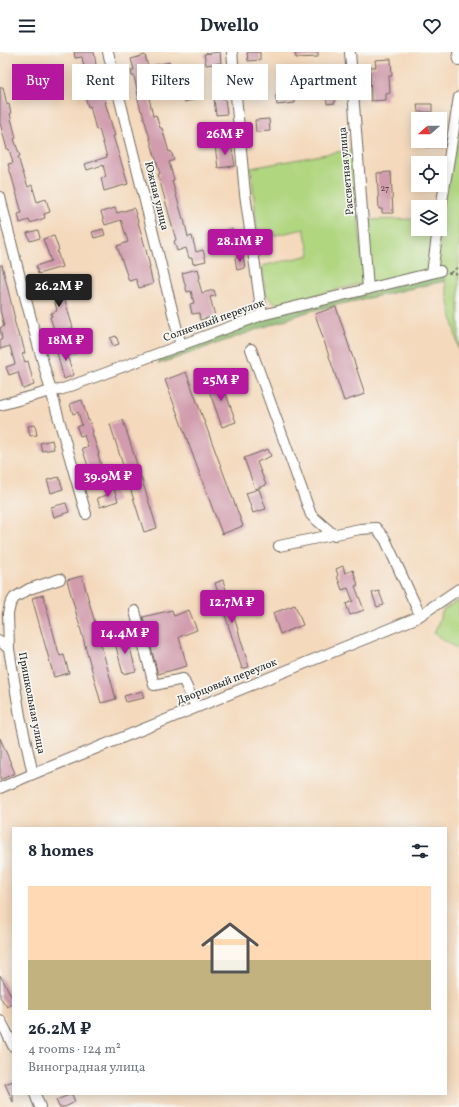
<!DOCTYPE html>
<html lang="en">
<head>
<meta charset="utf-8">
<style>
	:root { --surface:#fff; --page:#f6f6f7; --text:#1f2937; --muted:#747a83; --line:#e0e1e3; --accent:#b5179e }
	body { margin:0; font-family:Vollkorn,serif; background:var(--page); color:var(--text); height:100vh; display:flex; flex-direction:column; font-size:15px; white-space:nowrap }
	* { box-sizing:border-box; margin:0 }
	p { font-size:13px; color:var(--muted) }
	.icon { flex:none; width:22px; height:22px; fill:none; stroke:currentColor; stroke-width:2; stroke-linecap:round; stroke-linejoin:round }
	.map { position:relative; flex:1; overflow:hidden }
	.panel { position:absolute; left:12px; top:775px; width:435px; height:268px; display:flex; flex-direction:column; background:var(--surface); border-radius:0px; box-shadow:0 2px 10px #0003 }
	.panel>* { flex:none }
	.guide { position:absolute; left:12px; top:12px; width:435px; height:36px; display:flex; gap:8px }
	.needle { width:26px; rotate:250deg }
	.controls { position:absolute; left:411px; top:60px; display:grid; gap:8px }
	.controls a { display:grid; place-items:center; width:36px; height:36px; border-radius:0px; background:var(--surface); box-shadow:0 2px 10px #0003; font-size:20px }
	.price { position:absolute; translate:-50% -34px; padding:0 9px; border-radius:4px; background:var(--accent); color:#fff; font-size:13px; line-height:26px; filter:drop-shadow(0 1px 2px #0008) }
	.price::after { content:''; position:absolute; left:50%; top:24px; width:12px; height:9px; margin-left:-6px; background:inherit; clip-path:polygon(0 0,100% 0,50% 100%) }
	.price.active { background:#222; color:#fff }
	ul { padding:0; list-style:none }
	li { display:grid; align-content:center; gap:8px; height:212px; padding:0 16px }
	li+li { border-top:1px solid var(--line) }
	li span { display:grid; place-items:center; height:124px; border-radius:0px; color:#555 }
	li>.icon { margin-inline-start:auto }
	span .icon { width:72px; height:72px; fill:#fffc; stroke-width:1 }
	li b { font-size:17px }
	h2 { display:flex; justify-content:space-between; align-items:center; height:48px; padding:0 16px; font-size:17px }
	.pill { padding:0 14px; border-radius:0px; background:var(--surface); box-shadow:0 2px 10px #0003; font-size:14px; line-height:36px }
	.pill.active { background:var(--accent); color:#fff }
	header { display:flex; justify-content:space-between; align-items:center; height:52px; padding:0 16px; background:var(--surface); font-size:18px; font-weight:700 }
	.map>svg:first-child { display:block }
</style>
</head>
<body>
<header><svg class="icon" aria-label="menu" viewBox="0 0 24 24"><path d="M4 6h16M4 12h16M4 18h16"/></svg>Dwello<svg class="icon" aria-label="heart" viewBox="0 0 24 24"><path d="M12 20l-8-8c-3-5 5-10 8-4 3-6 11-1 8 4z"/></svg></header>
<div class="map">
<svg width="459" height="1055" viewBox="0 0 459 1055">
	<rect width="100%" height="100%" fill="#f6f6f2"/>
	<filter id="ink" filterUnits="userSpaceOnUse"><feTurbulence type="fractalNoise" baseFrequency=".025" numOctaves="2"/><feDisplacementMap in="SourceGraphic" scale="8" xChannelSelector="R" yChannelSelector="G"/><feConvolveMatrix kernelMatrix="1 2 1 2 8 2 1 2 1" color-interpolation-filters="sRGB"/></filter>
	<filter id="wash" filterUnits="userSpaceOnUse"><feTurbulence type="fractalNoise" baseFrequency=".012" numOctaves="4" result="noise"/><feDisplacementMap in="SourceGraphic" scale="16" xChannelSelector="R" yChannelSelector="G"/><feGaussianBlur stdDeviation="0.9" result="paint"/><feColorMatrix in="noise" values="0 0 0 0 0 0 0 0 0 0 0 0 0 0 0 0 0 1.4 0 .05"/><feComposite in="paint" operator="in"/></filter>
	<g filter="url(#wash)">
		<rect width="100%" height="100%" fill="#f4d9bc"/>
		<!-- green -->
		<path fill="#b0d680" stroke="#6e8056" d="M459 45V301L445 229 440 219 368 237 363 168 418 167V177H440V162Z
			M353 97 364 231 280 252 273 250 266 243 262 214 310 203 304 177 258 187 251 116Z
			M459 548V598L434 582 443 558Z"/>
		<!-- forest -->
		<path fill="#8cb76e" stroke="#5c714c" d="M440 219 445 229 310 259 159 312 157 303 262 263Z"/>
		<g id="blocks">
			<!-- building -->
			<path fill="#d19cad" d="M74 0H94L98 26H100L102 42H104L106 50H105L115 84H113L128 132 104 139 101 126 106 125 103 113 87 118 85 112 107 105 99 77 96 78 90 54 88 55 84 39 88 38 82 5 75 6Z
				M220 0 221 11 206 13 204 2Z
				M247 0H260V8L248 9Z
				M295 0H318V5L296 6Z
				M145 3 148 15 170 10 172 21 150 27 152 36 147 37 153 64 156 63 160 76H162L169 100 171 99 174 108 169 110 174 128 172 129 183 167H184L188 185 192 184 196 200 203 198 206 209 193 212 192 206H189L186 196 177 199 174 189 176 188 158 122H160L142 59H141L138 47H139L134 24H132L131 18H134L131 7Z
				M391 7 392 24H389L390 41 386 42V48L371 49 370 15H376L375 8Z
				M293 33 295 51 277 53 276 44H284L283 34Z
				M0 35H3L7 53 9 52 11 62H10L16 86 14 87 20 104 18 105 22 118 28 135 32 133 37 150 46 147 50 160 44 162 45 166 30 171 29 168 20 171 18 162 22 161 8 112 13 111 9 97H7L0 71Z
				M190 35 193 48 184 50 181 37Z
				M326 41H335V51L327 52Z
				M225 46 227 62 216 63 214 47Z
				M417 52H432V60H418Z
				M269 67 270 79 256 80 255 68Z
				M446 85 444 95H425V89H440V86Z
				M231 92 235 114 218 116 215 94Z
				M391 120 393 161H382V157H379L377 121Z
				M115 156 117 161 134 156 146 198 150 215H149L153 232 139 236 136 227 129 229 117 194 128 190 121 168 105 173 101 160Z
				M103 177 105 183 94 186 92 180Z
				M232 177 233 184 225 186 223 179Z
				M38 178 40 186 30 189 27 181Z
				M54 184 59 198 57 199 62 215 38 222 36 214 51 209 43 187Z
				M243 204 245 216 237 218 235 206Z
				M0 213H2L15 267 14 268 19 285H21L25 301 22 302 25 310 28 309 34 333 23 337 18 320 9 323 6 315 15 312 10 294 0 297V288L2 287 0 276 4 274 0 258Z
				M198 217 200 226 198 227 202 241 214 238 216 244 210 245 215 264 200 268 199 261 192 262 190 252 194 251 191 239 187 240 182 221Z
				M70 225 72 232 61 235 73 276 64 278 66 284 56 288 53 281 55 280 50 265 52 264 51 261 57 259 55 250 57 249 53 237 43 240 40 233Z
				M336 255 365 342 344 349 315 262Z
				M116 284 119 292 113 294 110 286Z
				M75 294 77 301 67 304 74 323 64 327 57 301 61 300V299Z
				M186 320 243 474 222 482 165 328Z
				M220 325 236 370 222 375 206 330Z
				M82 348 88 368H89L93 380 92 381 99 402H98L101 414 89 417 82 396 88 395 84 383 80 384 77 375 82 373 78 360 73 362 70 352Z
				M123 368 157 476 144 480 110 372Z
				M35 373 37 383 30 384 28 374Z
				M52 388 54 397 42 399 40 391Z
				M268 397 271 404 257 410 266 433 255 437 244 406Z
				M59 425 63 437 51 441 47 428Z
				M114 437 118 449 100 455 97 446 107 443 106 439Z
				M259 437 266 457 253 461 246 441Z
				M66 451 69 460 54 465 51 455Z
				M343 514 345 521 353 518 358 533 355 534 364 558 350 563 346 552 353 549 348 536 342 538 337 524 338 523 336 517Z
				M82 524 116 647 101 651 67 528Z
				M223 528 249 615 242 617 215 531Z
				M379 539 384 553 377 555 372 541Z
				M43 543 58 598 60 604 64 603 69 621 54 625 32 546Z
				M295 553 303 573 280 582 273 561Z
				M172 558 174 564 189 558 197 578 179 585 187 614 158 622 143 565Z
				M127 584 136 619 123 622 114 587Z
				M142 639 144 646 126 650 124 644Z
				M0 686 15 721 0 728Z
				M0 923 13 947V951L7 955 0 945Z
				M13 1029V1050L5 1032Z
				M72 1042 75 1050 65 1055H59L56 1048Z"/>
		</g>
	</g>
	<g filter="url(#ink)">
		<use href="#blocks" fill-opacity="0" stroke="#71685e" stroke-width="1"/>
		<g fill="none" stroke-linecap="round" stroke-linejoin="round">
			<defs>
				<path id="minor" d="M108 0 181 294
					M232 0 245 142 262 263
					M350 0 368 237
					M458 0 459 8
					M0 145C25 251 56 357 86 462
					M440 162 459 45
					M432 221 438 177
					M251 297 311 463 334 483
					M0 353 51 339 60 338 262 263 440 219
					M279 494 360 477 376 476 385 487 420 563
					M135 559 154 633 183 627 196 655
					M0 589 9 597 20 664 33 722
					M9 597 8 562 10 553 14 546 29 537 60 527
					M0 736 33 722 416 566 459 537
					M0 968 6 979 13 994
					M35 1042 40 1055"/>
			</defs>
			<!-- minor casing -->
			<use href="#minor" stroke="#71685e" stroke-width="12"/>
			<!-- path -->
			<path stroke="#71685e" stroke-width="1.5" stroke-dasharray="3 3" stroke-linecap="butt" d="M448 221 457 222 459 225
				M450 221 459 214"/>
			<!-- minor -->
			<use href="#minor" stroke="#fff" stroke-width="10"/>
		</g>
	</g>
	<g text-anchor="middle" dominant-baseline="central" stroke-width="3.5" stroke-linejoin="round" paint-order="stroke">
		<!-- number labels -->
		<g font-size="9" fill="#54474c">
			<text x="385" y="136">27</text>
		</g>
		<!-- street labels -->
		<g font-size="11" fill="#2b2b2b" stroke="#f6f6f2">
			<text transform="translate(347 119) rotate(-95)">Рассветная улица</text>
			<text transform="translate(156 144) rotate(76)">Южная улица</text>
			<text transform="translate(214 269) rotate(-20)">Солнечный переулок</text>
			<text transform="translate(227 630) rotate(-22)">Дворцовый переулок</text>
			<text transform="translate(31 651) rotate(79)">Пришкольная улица</text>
		</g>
	</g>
</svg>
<div class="controls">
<a><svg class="needle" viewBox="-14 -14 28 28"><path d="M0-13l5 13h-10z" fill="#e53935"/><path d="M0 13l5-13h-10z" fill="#747a83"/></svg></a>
<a><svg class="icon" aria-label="locate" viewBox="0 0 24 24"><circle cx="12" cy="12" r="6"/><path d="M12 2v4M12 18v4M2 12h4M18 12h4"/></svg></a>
<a><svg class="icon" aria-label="layers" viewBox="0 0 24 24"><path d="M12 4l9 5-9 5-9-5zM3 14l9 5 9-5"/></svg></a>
</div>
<b class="price" style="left:225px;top:104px">26M ₽</b>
<b class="price" style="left:240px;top:211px">28.1M ₽</b>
<b class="price active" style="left:59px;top:256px">26.2M ₽</b>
<b class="price" style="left:66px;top:310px">18M ₽</b>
<b class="price" style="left:221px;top:350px">25M ₽</b>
<b class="price" style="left:108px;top:446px">39.9M ₽</b>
<b class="price" style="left:232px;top:572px">12.7M ₽</b>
<b class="price" style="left:125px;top:603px">14.4M ₽</b>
<div class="guide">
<a class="pill active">Buy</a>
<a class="pill">Rent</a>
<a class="pill">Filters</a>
<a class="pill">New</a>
<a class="pill">Apartment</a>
</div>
<section class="panel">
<h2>8 homes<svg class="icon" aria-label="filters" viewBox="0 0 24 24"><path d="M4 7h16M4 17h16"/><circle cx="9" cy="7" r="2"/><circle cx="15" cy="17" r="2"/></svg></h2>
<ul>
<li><span style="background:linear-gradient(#ffd9b3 60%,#c2b280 0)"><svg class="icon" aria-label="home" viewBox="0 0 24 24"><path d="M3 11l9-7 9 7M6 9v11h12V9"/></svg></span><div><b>26.2M ₽</b><p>4 rooms · 124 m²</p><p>Виноградная улица</p></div></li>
</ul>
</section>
</div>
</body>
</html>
